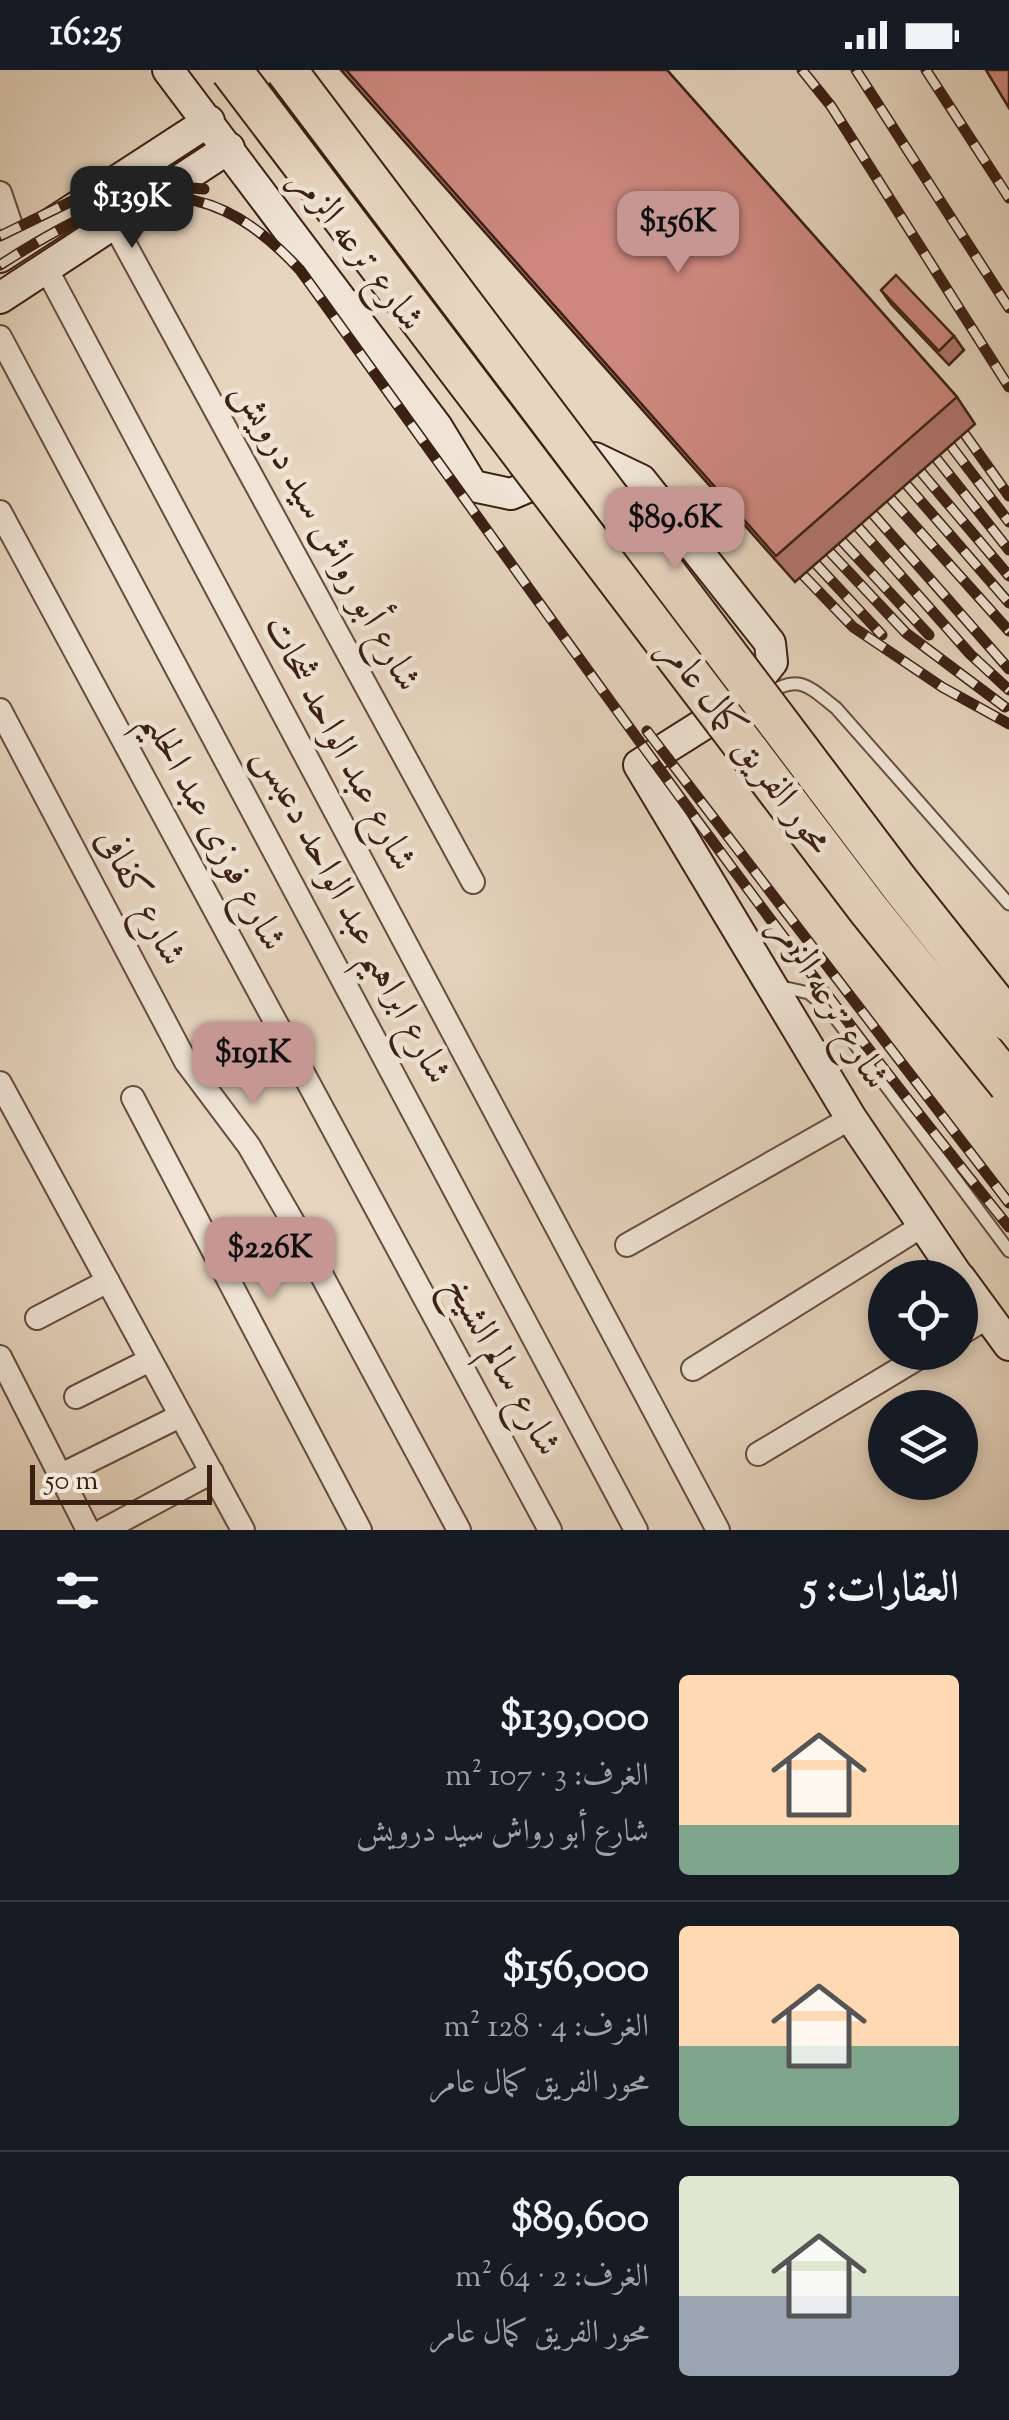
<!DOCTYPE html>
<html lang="ar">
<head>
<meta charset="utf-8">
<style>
	:root { --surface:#171b24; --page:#242831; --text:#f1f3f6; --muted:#9ea1a6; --line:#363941; --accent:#c59692 }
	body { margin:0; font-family:"Sorts Mill Goudy",Amiri,serif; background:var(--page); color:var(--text); direction:rtl; height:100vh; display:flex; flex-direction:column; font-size:38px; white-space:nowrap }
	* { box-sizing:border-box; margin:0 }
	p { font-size:32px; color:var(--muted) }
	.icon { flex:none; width:55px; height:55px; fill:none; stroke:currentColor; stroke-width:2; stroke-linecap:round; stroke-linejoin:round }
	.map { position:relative; height:1460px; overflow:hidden; direction:ltr }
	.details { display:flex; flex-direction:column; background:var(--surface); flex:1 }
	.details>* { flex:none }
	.controls { position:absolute; left:868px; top:1190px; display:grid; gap:20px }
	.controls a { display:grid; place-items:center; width:110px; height:110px; border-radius:50%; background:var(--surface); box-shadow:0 5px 15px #0003; font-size:50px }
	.scale { position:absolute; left:30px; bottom:25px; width:182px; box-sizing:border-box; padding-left:10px; border:5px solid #3b2014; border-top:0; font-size:28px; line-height:35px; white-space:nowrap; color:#3b2014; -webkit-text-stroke:8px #efe4d5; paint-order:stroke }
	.price { position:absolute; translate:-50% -85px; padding:0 22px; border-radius:20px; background:var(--accent); color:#111; font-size:32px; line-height:65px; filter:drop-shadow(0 2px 5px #0008) }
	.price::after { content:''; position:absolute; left:50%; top:60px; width:30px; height:22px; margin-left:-15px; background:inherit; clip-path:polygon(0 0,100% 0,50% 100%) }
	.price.current { background:#222; color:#fff }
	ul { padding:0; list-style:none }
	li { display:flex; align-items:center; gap:30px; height:250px; padding:0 50px }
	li+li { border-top:2px solid var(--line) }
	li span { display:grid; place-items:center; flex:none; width:280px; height:200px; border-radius:10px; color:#555 }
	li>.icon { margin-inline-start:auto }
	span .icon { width:120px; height:120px; fill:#fffc; stroke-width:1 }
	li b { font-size:42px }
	h2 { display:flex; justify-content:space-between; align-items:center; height:120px; padding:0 50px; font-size:42px }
	.status { display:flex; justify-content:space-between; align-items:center; height:70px; padding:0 50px; background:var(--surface); direction:ltr }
	.status svg { height:28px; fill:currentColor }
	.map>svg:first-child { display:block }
</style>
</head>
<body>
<div class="status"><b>16:25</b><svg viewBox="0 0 49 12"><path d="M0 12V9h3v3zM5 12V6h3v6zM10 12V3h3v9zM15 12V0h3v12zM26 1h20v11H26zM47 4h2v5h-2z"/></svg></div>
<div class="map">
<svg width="1009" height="1460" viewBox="0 0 1009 1460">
	<rect width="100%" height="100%" fill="#e6d5bf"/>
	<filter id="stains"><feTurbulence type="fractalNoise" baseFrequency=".002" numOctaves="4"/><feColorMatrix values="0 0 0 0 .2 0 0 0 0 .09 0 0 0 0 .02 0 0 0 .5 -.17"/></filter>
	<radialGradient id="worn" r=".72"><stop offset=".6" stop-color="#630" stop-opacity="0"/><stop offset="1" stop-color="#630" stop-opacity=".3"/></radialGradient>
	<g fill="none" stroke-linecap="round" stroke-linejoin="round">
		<defs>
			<path id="lane" d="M764 626C798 603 807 615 836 638L1009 834
				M777 916 809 923 831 942 1009 1181"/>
			<path id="street" d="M0 123 18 176
				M115 156 473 812
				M47 200 718 1460
				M0 267 636 1460
				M0 442 550 1460
				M0 640 186 992 249 1076 293 1152 459 1460
				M0 1013 243 1460
				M133 1028 360 1460
				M627 1175 851 1048
				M37 1248 108 1211
				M960 1264 988 1247
				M0 1287 88 1460
				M693 1299 922 1156
				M76 1327 150 1290
				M758 1384 928 1282
				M61 1405 180 1346
				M104 1460 212 1402"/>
			<path id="secondary" d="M168 0 437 357 473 416 511 424 595 388 641 410 770 573 772 592 742 630 639 695 851 1048 959 1208
				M0 187 209 51
				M0 228 229 78
				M960 1208 1009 1275"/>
		</defs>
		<!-- lane casing -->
		<use href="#lane" stroke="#664d3f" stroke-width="15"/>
		<!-- street casing -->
		<use href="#street" stroke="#664d3f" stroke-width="26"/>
		<!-- secondary casing -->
		<use href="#secondary" stroke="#3b2014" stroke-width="34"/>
		<!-- lane -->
		<use href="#lane" stroke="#efe4d5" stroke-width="11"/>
		<!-- street -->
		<use href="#street" stroke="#efe4d5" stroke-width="22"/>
		<!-- secondary -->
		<use href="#secondary" stroke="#efe4d5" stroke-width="30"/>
		<defs>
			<path id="rail" d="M802 0 831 36 1009 317
				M856 0 1009 238
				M926 0 1009 128
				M0 166 113 111 204 119
				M0 195C114 122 196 87 300 200 533 522 759 848 1009 1157
				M964 363 1009 426
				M951 376 1009 452
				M936 388 1009 480
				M921 402 1009 506
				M906 414 1009 533
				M890 428 1009 561
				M873 444 1009 599
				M858 457 970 584 1009 620
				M842 471 929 565
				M830 482 906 563 1005 637
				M816 494 882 565
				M803 505 853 557 942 617 1009 654
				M647 661 1009 1133"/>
		</defs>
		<!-- rail casing -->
		<use href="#rail" stroke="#3b2014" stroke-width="11"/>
		<!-- rail -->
		<use href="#rail" stroke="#efe4d5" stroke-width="8" stroke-dasharray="22" stroke-linecap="butt"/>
		<defs>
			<path id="highway-bridge" d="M231 0 868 839 1009 1014
				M286 0 900 814 1009 951"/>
		</defs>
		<!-- highway-bridge casing -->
		<use href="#highway-bridge" stroke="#3b2014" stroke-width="44" stroke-linecap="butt"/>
		<!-- highway-bridge -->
		<use href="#highway-bridge" stroke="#e6d5bf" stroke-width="40"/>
	</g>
	<!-- wall -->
	<path fill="#b0746c" stroke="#3b2014" stroke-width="2.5" d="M341 0H667L957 327 975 354 795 512Z
		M881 220 954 266 964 280 949 295 891 234Z"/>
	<!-- building -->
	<path fill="#cd877e" stroke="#3b2014" stroke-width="2.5" d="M346 0H667L957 327 776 486Z
		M986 0H1009V38Z
		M896 205 954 266 939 281 881 220Z"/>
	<g text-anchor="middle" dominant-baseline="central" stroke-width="9" stroke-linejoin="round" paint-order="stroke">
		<!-- street labels -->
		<g font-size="38" fill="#3b2014" stroke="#efe4d5">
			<text transform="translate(356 181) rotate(53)">شارع ترعه الزمر</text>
			<text transform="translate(325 467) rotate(61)">شارع أبو رواش سيد درويش</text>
			<text transform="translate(338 674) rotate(62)">شارع عبد الواحد شحات</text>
			<text transform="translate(744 677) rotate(53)">محور الفريق كمال عامر</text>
			<text transform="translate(212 762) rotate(62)">شارع فوزى عبد الحليم</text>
			<text transform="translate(139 828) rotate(62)">شارع كفافى</text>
			<text transform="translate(351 846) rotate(62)">شارع ابراهيم عبد الواحد دعبس</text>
			<text transform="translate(828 934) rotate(59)">شارع ترعه الزمر</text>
			<text transform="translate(501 1297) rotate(61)">شارع سالم الشيخ</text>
		</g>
	</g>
	<rect width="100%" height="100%" filter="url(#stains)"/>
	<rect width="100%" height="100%" fill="url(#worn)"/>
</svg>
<div class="controls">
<a><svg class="icon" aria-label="locate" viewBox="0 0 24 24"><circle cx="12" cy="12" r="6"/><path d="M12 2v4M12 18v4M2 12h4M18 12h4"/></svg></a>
<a><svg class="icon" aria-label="layers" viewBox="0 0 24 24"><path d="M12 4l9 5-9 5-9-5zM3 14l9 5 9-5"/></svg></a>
</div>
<div class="scale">50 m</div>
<b class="price current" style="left:132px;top:181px">$139K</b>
<b class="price" style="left:678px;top:206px">$156K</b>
<b class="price" style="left:675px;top:502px">$89.6K</b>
<b class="price" style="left:253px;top:1037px">$191K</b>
<b class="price" style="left:270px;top:1232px">$226K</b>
</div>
<section class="details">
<h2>العقارات: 5<svg class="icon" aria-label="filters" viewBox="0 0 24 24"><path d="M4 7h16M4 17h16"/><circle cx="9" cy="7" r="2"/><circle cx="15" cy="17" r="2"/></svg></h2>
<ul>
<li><span style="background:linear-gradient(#ffd9b3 75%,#7fa58c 0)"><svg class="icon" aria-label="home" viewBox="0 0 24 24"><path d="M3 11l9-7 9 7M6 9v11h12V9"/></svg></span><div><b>$139,000</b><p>الغرف: 3 · 107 m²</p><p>شارع أبو رواش سيد درويش</p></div></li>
<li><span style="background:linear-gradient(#ffd9b3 60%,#7fa58c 0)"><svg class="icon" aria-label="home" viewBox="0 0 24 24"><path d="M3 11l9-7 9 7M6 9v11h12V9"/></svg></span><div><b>$156,000</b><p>الغرف: 4 · 128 m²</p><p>محور الفريق كمال عامر</p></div></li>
<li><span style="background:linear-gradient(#dfe7d0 60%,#9aa5b1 0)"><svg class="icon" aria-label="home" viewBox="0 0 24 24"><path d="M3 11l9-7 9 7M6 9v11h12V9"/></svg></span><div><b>$89,600</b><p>الغرف: 2 · 64 m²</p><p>محور الفريق كمال عامر</p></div></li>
</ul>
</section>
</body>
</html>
